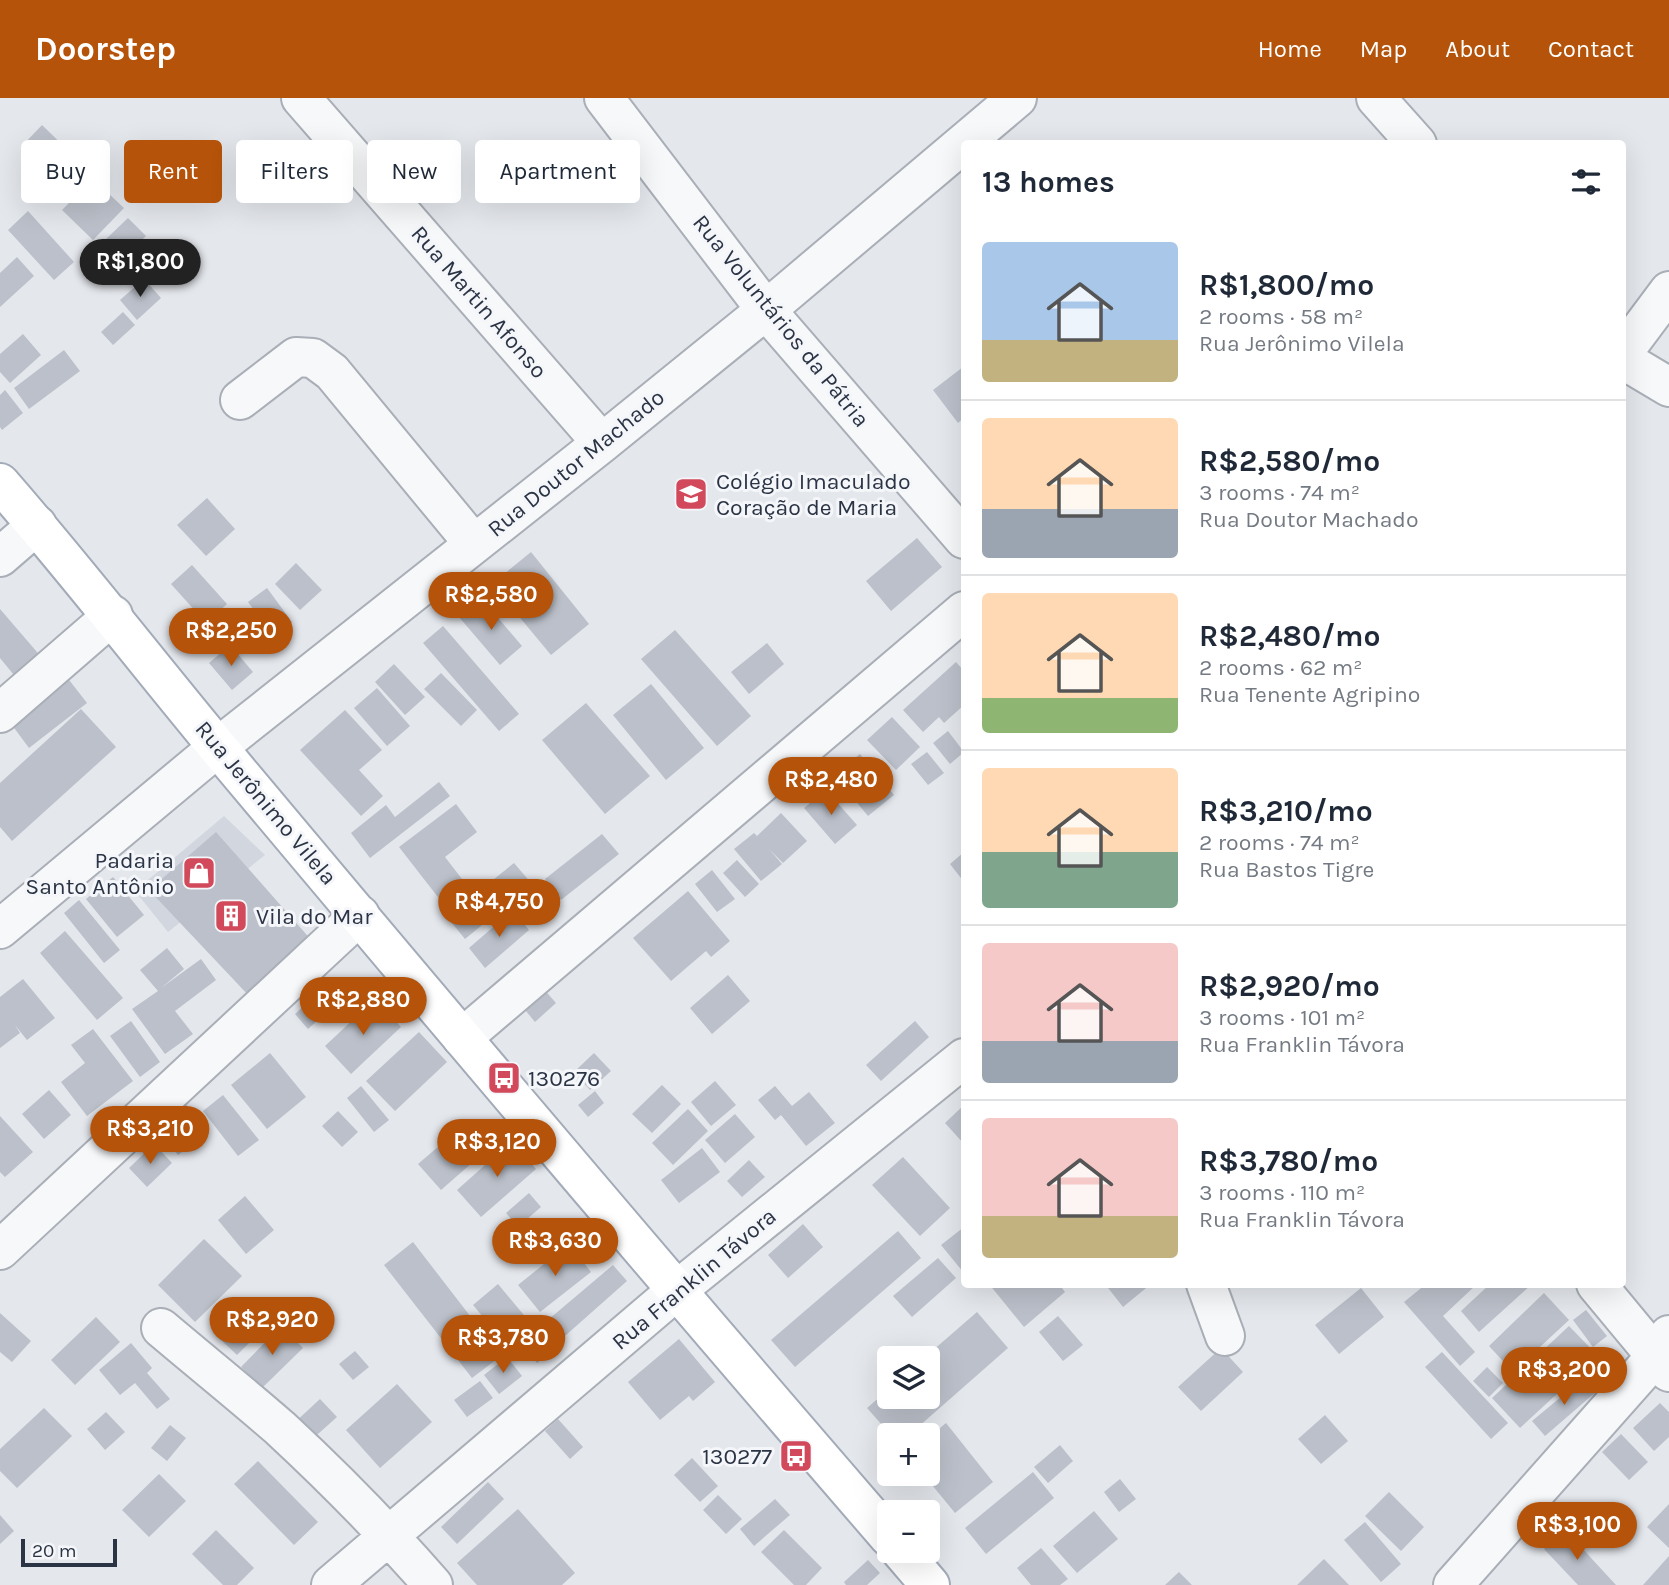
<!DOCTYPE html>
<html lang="en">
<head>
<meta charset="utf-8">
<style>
	:root { --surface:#fff; --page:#f2f2f3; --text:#1f2937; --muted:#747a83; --line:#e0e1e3; --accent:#b45309 }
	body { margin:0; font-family:Karla,sans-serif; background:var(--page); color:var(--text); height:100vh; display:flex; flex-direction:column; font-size:26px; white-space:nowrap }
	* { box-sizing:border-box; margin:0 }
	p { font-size:23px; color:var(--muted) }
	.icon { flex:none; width:38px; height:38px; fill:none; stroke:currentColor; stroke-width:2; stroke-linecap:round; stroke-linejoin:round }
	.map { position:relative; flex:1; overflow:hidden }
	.details { position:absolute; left:961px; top:42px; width:665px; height:1148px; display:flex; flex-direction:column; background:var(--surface); border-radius:7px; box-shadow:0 7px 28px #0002 }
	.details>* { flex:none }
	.hud { position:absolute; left:21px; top:42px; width:665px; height:63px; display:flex; gap:14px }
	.buttons { position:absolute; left:877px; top:1248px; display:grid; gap:14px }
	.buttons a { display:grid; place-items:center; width:63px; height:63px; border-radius:7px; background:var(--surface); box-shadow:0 7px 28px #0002; font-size:35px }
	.scale { position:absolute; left:21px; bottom:18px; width:96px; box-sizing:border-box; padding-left:7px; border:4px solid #2b3445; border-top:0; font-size:19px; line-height:24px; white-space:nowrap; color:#2b3445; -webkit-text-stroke:5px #f4f6f9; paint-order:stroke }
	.price { position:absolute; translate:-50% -60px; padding:0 16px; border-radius:24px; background:var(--accent); color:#fff; font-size:23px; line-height:46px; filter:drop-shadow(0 2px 4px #0008) }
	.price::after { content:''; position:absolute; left:50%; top:42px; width:21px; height:16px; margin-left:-10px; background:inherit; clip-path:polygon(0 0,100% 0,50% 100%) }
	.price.current { background:#222; color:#fff }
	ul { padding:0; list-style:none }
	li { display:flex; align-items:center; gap:21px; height:175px; padding:0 21px }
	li+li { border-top:2px solid var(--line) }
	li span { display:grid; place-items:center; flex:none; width:196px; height:140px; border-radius:7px; color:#555 }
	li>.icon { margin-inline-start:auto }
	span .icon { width:84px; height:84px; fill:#fffc; stroke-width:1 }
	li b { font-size:30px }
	h2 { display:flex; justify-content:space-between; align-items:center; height:84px; padding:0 21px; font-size:30px }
	.chip { padding:0 24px; border-radius:7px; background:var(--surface); box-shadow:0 7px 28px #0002; font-size:24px; line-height:63px }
	.chip.current { background:var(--accent); color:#fff }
	header { display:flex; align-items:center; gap:42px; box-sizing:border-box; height:98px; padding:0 35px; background:var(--accent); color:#fff }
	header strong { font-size:33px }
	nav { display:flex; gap:38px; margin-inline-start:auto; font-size:24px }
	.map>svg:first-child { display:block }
</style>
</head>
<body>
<header>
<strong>Doorstep</strong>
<nav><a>Home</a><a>Map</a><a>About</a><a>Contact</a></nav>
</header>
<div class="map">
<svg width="1669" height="1487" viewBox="0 0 1669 1487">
	<rect width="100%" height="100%" fill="#e4e7ec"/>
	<!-- built -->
	<path fill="#d2d6de" d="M224 718 265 757 168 834 135 793Z"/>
	<!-- building -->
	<path fill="#bbc0ca" d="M42 27 77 61 56 83 21 49Z
		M93 81 124 110 93 142 62 112Z
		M28 113 74 164 54 182 8 132Z
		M128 120 146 138 122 160 105 142Z
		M17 159 34 178 0 209V175Z
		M144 181 161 200 137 222 120 202Z
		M123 214 135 227 113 247 101 234Z
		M23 236 41 257 10 285 0 274V256Z
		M64 252 80 273 29 311 14 290Z
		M963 269 964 320 958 325 933 292Z
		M5 292 23 315 2 332 0 329V297Z
		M207 400 235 431 206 458 177 427Z
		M917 440 942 469 891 513 866 483Z
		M531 454 589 526 551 557 492 486Z
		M296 465 322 492 300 512 275 486Z
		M192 467 227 506 206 525 171 486Z
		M267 490 292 524 274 538 248 504Z
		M481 500 522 548 500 567 459 519Z
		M0 511 43 561 18 582 0 560Z
		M443 528 519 616 499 633 423 545Z
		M675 532 751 618 717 648 641 561Z
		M767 545 784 566 749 596 731 574Z
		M230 547 253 574 232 592 209 565Z
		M956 564 964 573V607L944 625 939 619 923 634 903 612Z
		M394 566 425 599 405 617 375 584Z
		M441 575 477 612 461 628 424 591Z
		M66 578 87 605 29 650 9 623Z
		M651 586 704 650 666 682 613 617Z
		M377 590 410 628 387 648 354 610Z
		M586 605 650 678 605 716 542 642Z
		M81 611 116 649 12 743 0 729V685Z
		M345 612 382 652 359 672 383 698 361 718 300 652Z
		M892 619 920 649 896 672 867 642Z
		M948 633 964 654 950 666 933 645Z
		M927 654 944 675 928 687 911 666Z
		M860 656 894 697 868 718 834 677Z
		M439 684 450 698 370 760 351 735 386 707 395 719Z
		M826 692 857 727 835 746 804 710Z
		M456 706 477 734 445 759 472 794 448 812 399 749Z
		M781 715 807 743 783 765 769 751 782 766 761 783 734 751 754 735 757 738Z
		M216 734 313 844 251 900 149 792Z
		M602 736 619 756 561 802 545 781Z
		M964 754V784L950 766Z
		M737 762 759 786 745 799 723 775Z
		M514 765 532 786 465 841 447 819Z
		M712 772 735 801 717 814 695 786Z
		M113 779 144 817 117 839 86 801Z
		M688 793 730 843 711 859 706 853 671 883 633 840Z
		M79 802 120 852 104 865 64 815Z
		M513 812 529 832 485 870 469 850Z
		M65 833 123 900 97 922 40 855Z
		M167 850 184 871 161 890 201 861 216 882 175 913 193 936 165 956 132 911 158 893 140 872Z
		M728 877 750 903 712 936 690 910Z
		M23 881 55 920 27 942 15 927 20 935 0 950V899Z
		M542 889 556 905 535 924 521 907Z
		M315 898 329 912 308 931 295 916Z
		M375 901 401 929 351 976 325 948Z
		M131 923 160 964 140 979 110 938Z
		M915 923 929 939 881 983 866 967Z
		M93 931 133 983 87 1018 61 984 85 965 71 947Z
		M419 934 447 964 395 1013 366 983Z
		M270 955 306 999 267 1031 231 987Z
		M594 955 611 973 590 992 574 974Z
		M715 983 736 1007 711 1028 691 1004Z
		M662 987 681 1006 652 1035 632 1016Z
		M361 988 389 1022 374 1034 347 1000Z
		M775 988 792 1008 809 994 835 1025 806 1048 781 1017 775 1022 758 1002Z
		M49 992 71 1017 44 1041 22 1016Z
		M595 993 604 1005 588 1019 578 1007Z
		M223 997 259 1042 238 1058 203 1013Z
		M181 1000 208 1035 178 1057 152 1023Z
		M964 1007V1046L945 1025Z
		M688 1011 708 1033 673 1067 652 1045Z
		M338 1013 358 1034 342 1049 322 1028Z
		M735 1016 755 1039 725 1065 705 1042Z
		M0 1018 33 1054 5 1079 0 1074Z
		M467 1024 489 1050 441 1092 418 1066Z
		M512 1043 536 1071 481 1119 457 1092Z
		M154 1046 172 1065 147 1089 129 1070Z
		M702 1050 720 1074 679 1105 661 1082Z
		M903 1059 950 1110 920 1138 872 1087Z
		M749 1062 765 1079 742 1099 727 1083Z
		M529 1095 541 1109 518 1129 506 1115Z
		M245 1098 274 1132 246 1156 218 1122Z
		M803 1126 823 1149 788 1180 768 1157Z
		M964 1129V1175L941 1147Z
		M898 1133 921 1160 795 1269 771 1242Z
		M204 1141 242 1178 195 1224 158 1187Z
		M413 1144 501 1258 472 1280 384 1167Z
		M569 1146 591 1174 540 1214 518 1187Z
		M938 1160 956 1180 912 1219 893 1198Z
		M613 1167 627 1183 557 1245 542 1227Z
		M498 1186 533 1228 508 1249 473 1207Z
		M989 1186H1059L1065 1194 1024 1229Z
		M1105 1186H1151L1123 1209Z
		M1426 1186H1477L1443 1218 1475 1254 1460 1268 1404 1204Z
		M1490 1186H1532L1479 1234 1461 1213Z
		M1361 1190 1384 1219 1339 1256 1315 1227Z
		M1544 1195 1569 1222 1513 1274 1489 1248Z
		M1586 1212 1607 1238 1593 1249 1573 1222Z
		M246 1214 263 1231 237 1257 220 1241Z
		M977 1214 1008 1250 909 1337H891L867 1310 889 1291V1298H928V1260H924Z
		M0 1215 31 1243 12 1264 0 1254Z
		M1058 1218 1083 1247 1063 1263 1039 1234Z
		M96 1219 120 1244 75 1287 51 1262Z
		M281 1228 303 1250 262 1290 241 1269Z
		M1569 1228 1598 1258 1520 1330 1492 1300Z
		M536 1233 552 1254 537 1265 521 1245Z
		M679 1241 715 1284 693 1303 689 1298 660 1322 628 1284Z
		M131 1245 152 1270 147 1275 170 1301 157 1311 135 1285 120 1297 99 1272Z
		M1221 1250 1243 1274 1201 1313 1178 1289Z
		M355 1253 369 1269 353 1282 339 1266Z
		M1442 1254 1508 1325 1491 1341 1425 1269Z
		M507 1259 522 1278 499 1296 484 1277Z
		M1487 1269 1503 1285 1489 1299 1473 1283Z
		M1585 1279 1597 1293 1545 1338 1532 1323Z
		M480 1283 493 1300 467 1319 454 1302Z
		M397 1286 432 1324 380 1370 346 1332Z
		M320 1301 337 1319 309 1344 292 1327Z
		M1660 1305 1669 1314V1339L1654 1353 1633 1330Z
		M44 1310 72 1338 17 1390 0 1373V1351Z
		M106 1314 125 1334 105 1352 87 1331Z
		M1325 1317 1348 1343 1321 1366 1298 1341Z
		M558 1321 583 1349 570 1361 545 1333Z
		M946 1325 993 1384 955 1415 923 1376H928V1340Z
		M170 1327 186 1340 167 1363 151 1350Z
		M1621 1336 1648 1364 1629 1382 1602 1354Z
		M1060 1347 1073 1363 1048 1385 1034 1369Z
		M692 1360 718 1388 700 1404 674 1377Z
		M258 1363 318 1424 294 1447 234 1386Z
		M1033 1374 1054 1400 986 1456 965 1430Z
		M159 1376 186 1403 149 1439 122 1412Z
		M1120 1381 1136 1401 1119 1414 1104 1394Z
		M488 1384 504 1401 457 1446 441 1429Z
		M1389 1394 1424 1429 1401 1453 1365 1418Z
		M718 1397 742 1421 726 1436 703 1412Z
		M775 1401 790 1417 754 1448 740 1431Z
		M1669 1406V1450L1647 1429Z
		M518 1411 575 1475 562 1487H477L457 1465Z
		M1094 1413 1118 1441 1077 1475 1053 1448Z
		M0 1417 14 1433 0 1446Z
		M1365 1424 1401 1466 1381 1484 1344 1442Z
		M1565 1431 1592 1461 1616 1487H1578L1544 1451Z
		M216 1432 254 1470 237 1487H223L192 1456Z
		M784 1432 822 1470 806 1487H794L761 1454Z
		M1041 1450 1068 1481 1060 1487H1031L1017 1470Z
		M1669 1458V1487H1643Z
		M1324 1461 1349 1487H1297Z
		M868 1462 880 1475 867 1487H846L844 1484Z
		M1179 1474 1192 1487H1165Z"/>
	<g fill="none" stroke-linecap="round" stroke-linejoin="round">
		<defs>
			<path id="minor" d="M301 0 602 345
				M604 0 766 212 964 441
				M1376 0 1417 46
				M1622 256 1669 193
				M1622 261 1669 289
				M240 302 296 259 313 260 332 274 474 446
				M0 459 37 427
				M0 615 113 517
				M0 831 218 649 602 345 766 212 1017 0
				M462 940 964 513
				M0 1152 360 817
				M1206 1186 1225 1238
				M1596 1186 1669 1274
				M161 1230C200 1263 241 1296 280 1330 334 1380 385 1432 433 1487
				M331 1487 676 1193 964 960
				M1453 1487 1656 1258 1669 1237"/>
			<path id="major" d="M0 385C76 472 146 563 220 652 441 916 664 1179 889 1439
				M900 1452 930 1487"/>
		</defs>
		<!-- minor casing -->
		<use href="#minor" stroke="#a9aeb7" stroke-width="42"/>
		<!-- major casing -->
		<use href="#major" stroke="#a3abb8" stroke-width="42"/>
		<!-- minor -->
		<use href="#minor" stroke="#f7f8fa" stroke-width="38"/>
		<!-- major -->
		<use href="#major" stroke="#fff" stroke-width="38"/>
	</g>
	<!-- icons -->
	<defs>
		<symbol id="school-square" viewBox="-11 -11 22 22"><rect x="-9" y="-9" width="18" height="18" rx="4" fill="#d1495b" stroke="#f4f6f9"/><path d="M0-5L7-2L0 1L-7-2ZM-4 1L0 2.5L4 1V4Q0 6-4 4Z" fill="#fff"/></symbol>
		<symbol id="shop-square" viewBox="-11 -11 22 22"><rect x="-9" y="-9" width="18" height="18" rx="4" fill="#d1495b" stroke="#f4f6f9"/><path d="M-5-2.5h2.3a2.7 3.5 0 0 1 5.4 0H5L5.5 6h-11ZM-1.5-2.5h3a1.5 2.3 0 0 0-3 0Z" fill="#fff"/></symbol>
		<symbol id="building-square" viewBox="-11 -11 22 22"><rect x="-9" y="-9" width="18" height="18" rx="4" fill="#d1495b" stroke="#f4f6f9"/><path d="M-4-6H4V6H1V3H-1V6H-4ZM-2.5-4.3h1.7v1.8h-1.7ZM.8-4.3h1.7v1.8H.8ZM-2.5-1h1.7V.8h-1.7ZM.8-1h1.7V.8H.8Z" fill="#fff"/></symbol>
		<symbol id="bus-square" viewBox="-11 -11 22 22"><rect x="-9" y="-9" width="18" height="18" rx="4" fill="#d1495b" stroke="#f4f6f9"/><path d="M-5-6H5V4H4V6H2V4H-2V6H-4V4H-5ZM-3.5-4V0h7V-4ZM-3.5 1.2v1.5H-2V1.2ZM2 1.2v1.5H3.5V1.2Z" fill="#fff"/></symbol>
	</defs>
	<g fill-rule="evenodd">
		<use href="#school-square" x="672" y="377" width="38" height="38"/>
		<use href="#shop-square" x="180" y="756" width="38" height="38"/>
		<use href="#building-square" x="212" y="799" width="38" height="38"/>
		<use href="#bus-square" x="485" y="961" width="38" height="38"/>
		<use href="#bus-square" x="777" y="1339" width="38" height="38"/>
	</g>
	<g text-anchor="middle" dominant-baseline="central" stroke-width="6" stroke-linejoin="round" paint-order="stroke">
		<!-- street labels -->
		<g font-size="23" fill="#2b3445" stroke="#f4f6f9">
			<text transform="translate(479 204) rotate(49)">Rua Martin Afonso</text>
			<text transform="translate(781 223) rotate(51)">Rua Voluntários da Pátria</text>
			<text transform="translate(576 365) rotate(-39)">Rua Doutor Machado</text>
			<text transform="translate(266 705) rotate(50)">Rua Jerônimo Vilela</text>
			<text transform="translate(694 1181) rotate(-40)">Rua Franklin Távora</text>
		</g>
		<!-- poi labels -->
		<g font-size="23" fill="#2b3445" stroke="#f4f6f9" text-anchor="start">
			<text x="716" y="383">Colégio Imaculado<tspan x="716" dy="26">Coração de Maria</tspan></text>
			<text x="174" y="762" text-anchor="end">Padaria<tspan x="174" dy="26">Santo Antônio</tspan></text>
			<text x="256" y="818">Vila do Mar</text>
			<text x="528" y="980">130276</text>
			<text x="772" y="1358" text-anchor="end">130277</text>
		</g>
	</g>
</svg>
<div class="buttons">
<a><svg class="icon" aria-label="layers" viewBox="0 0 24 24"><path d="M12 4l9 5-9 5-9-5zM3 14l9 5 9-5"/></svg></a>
<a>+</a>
<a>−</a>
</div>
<div class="scale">20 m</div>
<b class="price current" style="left:140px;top:201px">R$1,800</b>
<b class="price" style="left:491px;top:534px">R$2,580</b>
<b class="price" style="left:231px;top:570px">R$2,250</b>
<b class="price" style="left:831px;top:719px">R$2,480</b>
<b class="price" style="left:499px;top:841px">R$4,750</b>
<b class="price" style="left:363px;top:939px">R$2,880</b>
<b class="price" style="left:150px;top:1068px">R$3,210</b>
<b class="price" style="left:497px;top:1081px">R$3,120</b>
<b class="price" style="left:555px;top:1180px">R$3,630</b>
<b class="price" style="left:272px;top:1259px">R$2,920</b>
<b class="price" style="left:503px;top:1277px">R$3,780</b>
<b class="price" style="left:1564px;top:1309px">R$3,200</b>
<b class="price" style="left:1577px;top:1464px">R$3,100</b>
<div class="hud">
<a class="chip">Buy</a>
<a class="chip current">Rent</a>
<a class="chip">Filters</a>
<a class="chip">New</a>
<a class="chip">Apartment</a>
</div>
<section class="details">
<h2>13 homes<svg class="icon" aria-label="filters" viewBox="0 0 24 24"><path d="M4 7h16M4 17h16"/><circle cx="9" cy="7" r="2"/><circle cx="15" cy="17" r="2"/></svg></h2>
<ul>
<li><span style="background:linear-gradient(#a9c7e8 70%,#c2b280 0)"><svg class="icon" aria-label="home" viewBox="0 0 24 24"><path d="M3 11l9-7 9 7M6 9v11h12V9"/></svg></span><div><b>R$1,800/mo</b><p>2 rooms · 58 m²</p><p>Rua Jerônimo Vilela</p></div></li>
<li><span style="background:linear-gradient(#ffd9b3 65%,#9aa5b1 0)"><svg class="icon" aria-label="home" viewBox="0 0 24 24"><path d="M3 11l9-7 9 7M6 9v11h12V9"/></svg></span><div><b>R$2,580/mo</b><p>3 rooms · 74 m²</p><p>Rua Doutor Machado</p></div></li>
<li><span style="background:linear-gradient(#ffd9b3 75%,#8fb573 0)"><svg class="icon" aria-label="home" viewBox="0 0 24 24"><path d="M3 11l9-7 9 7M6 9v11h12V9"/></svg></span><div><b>R$2,480/mo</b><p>2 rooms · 62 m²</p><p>Rua Tenente Agripino</p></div></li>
<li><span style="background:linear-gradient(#ffd9b3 60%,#7fa58c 0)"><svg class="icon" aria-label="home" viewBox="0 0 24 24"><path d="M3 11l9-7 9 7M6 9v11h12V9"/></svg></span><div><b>R$3,210/mo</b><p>2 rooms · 74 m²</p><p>Rua Bastos Tigre</p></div></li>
<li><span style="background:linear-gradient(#f6c9c9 70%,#9aa5b1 0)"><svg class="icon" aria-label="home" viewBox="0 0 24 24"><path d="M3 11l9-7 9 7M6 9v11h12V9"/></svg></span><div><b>R$2,920/mo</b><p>3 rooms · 101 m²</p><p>Rua Franklin Távora</p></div></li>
<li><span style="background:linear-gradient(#f6c9c9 70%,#c2b280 0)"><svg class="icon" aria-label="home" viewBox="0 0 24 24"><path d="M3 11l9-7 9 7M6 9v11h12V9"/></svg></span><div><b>R$3,780/mo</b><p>3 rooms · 110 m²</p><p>Rua Franklin Távora</p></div></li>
</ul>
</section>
</div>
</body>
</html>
